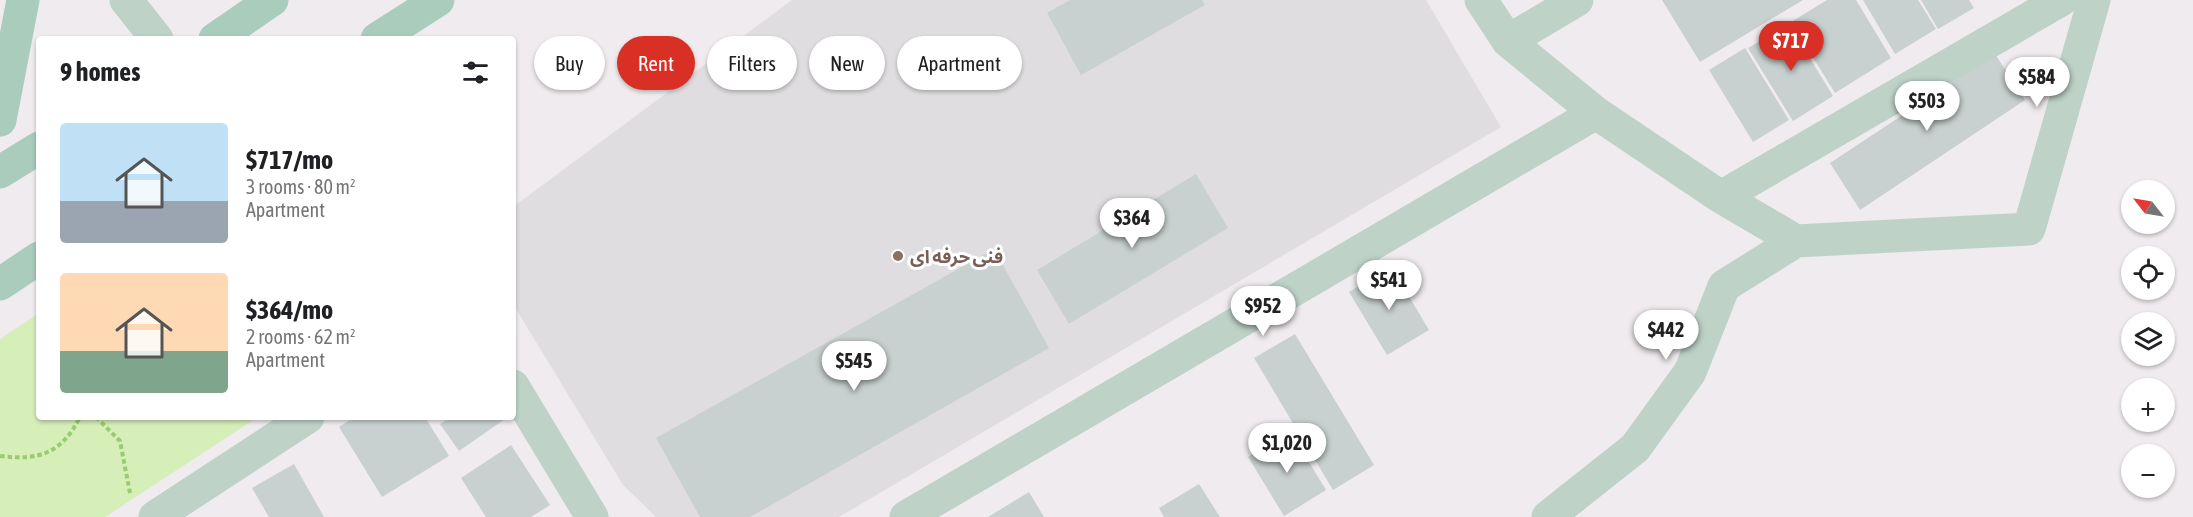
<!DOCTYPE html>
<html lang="en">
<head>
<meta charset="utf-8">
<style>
	:root { --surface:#fff; --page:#f6f6f6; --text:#202124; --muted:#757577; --accent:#d93025 }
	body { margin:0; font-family:"Asap Condensed","Noto Sans Arabic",sans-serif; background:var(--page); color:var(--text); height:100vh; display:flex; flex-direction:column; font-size:22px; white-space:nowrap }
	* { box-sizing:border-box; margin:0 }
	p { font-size:20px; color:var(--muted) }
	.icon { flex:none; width:33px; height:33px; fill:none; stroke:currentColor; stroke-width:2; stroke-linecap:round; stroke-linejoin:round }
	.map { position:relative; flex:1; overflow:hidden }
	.side { position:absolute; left:36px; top:36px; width:480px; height:384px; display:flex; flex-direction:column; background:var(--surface); border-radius:6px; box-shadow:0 2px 4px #0004 }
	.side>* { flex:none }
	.top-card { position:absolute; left:534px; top:36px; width:570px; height:54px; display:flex; gap:12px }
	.needle { width:39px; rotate:301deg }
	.controls { position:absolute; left:2121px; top:180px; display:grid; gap:12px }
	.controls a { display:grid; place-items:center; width:54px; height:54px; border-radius:50%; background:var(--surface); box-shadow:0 2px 4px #0004; font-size:30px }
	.price { position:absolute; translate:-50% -51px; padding:0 14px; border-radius:21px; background:#fff; color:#222; font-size:20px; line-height:39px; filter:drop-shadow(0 2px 3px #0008) }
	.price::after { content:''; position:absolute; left:50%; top:36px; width:18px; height:14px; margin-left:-9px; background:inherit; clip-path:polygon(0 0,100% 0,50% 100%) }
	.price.selected { background:var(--accent); color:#fff }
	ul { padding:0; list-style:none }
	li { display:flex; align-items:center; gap:18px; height:150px; padding:0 24px }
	li span { display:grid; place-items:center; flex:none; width:168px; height:120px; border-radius:6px; color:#555 }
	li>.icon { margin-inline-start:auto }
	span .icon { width:72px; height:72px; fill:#fffc; stroke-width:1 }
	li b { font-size:26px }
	h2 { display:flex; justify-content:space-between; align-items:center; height:72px; padding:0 24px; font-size:26px }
	.tag { padding:0 21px; border-radius:27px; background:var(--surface); box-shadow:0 2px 4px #0004; font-size:21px; line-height:54px }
	.tag.selected { background:var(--accent); color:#fff }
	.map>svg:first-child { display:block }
</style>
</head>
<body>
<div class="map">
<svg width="2193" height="517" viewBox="0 0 2193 517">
	<rect width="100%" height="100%" fill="#efebee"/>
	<!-- education -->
	<path fill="#e0dde0" d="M792 0H1426L1501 127 839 517H656L623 485 513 304V207Z"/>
	<!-- green -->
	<path fill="#d6eeb8" d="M39 313V417H258L105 517H0V339Z"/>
	<!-- building -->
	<path fill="#c8d1cf" d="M1070 0H1202L1205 5 1081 75 1047 13Z
		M1662 0H1803L1700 62Z
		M1827 0H1856L1891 58 1835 93 1791 22Z
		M1863 0H1918L1936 29 1895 54Z
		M1921 0H1969L1974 8 1938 29Z
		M1789 24 1833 96 1793 121 1748 48Z
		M1745 48 1789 120 1753 142 1709 70Z
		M1995 54 2025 100 1860 210 1830 163Z
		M1196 174 1228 228 1069 324 1037 270Z
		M994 249 1049 348 750 517H700L656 438Z
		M1391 266 1429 330 1387 355 1349 292Z
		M1295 334 1374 465 1333 490 1254 358Z
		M355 417H425L449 456 382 497 339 427Z
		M451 417H503L505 419 459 451 440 424Z
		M1290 431 1326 490 1284 516 1248 457Z
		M511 445 550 505 531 517H486L461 478Z
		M294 464 324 517H269L252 488Z
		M1199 484 1220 517H1164L1159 508Z
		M1029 492 1044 517H988Z"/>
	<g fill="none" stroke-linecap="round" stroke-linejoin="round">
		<!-- path -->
		<path stroke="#98cc70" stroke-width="4" stroke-dasharray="4.5 3" stroke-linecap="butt" d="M96 417 120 441 130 493
			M0 456C39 461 62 453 80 417"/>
		<!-- minor -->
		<path stroke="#bed2c8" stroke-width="33" d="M1481 0 1508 41 1596 113 1721 197 1796 241 2029 229 2094 0
			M1508 41 1577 0
			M1721 197 2061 0
			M513 386 592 517
			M155 517 308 417
			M906 517 1596 113
			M1548 517 1635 448 1690 372 1724 286 1796 241"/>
		<!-- tertiary -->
		<path stroke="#bed2c8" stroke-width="33" d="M126 0 157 39"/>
		<!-- primary -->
		<path stroke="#aaccbd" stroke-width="33" d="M215 39 272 0
			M377 39 438 0
			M0 120 23 0
			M0 172 39 148
			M0 284 39 258"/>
	</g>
	<!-- markers -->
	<circle fill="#8d6e63" stroke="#fff" stroke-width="2" cx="898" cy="256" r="6"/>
	<g text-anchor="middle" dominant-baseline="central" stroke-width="6" stroke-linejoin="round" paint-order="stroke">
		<!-- education labels -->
		<g font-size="18" font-weight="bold" fill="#785e54" stroke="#fff" text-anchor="start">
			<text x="910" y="256">فنی حرفه ای</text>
		</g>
	</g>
</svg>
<div class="controls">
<a><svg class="needle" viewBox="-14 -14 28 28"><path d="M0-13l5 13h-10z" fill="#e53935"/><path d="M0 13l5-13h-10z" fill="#757577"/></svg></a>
<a><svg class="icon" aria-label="locate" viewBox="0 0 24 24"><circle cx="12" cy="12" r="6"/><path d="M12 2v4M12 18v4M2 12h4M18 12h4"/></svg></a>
<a><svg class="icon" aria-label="layers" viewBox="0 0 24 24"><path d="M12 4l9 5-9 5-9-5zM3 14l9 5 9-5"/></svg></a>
<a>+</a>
<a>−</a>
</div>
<b class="price selected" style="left:1791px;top:72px">$717</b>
<b class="price" style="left:2037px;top:108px">$584</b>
<b class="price" style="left:1927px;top:132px">$503</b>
<b class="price" style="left:1132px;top:249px">$364</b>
<b class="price" style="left:1389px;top:311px">$541</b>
<b class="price" style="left:1263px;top:337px">$952</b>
<b class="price" style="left:1666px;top:361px">$442</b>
<b class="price" style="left:854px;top:392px">$545</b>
<b class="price" style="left:1287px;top:474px">$1,020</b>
<div class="top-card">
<a class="tag">Buy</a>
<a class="tag selected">Rent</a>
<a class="tag">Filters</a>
<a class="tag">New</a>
<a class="tag">Apartment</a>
</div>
<section class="side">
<h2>9 homes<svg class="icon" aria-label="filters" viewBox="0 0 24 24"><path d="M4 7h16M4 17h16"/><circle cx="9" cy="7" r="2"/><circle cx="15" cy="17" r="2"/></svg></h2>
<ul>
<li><span style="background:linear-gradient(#bfe0f5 65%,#9aa5b1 0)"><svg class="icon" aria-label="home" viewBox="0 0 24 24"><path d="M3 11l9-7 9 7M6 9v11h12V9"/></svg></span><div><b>$717/mo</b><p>3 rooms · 80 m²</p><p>Apartment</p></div></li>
<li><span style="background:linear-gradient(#ffd9b3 65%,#7fa58c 0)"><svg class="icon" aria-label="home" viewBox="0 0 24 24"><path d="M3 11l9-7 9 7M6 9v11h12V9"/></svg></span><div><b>$364/mo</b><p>2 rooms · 62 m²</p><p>Apartment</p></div></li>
</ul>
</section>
</div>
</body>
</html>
